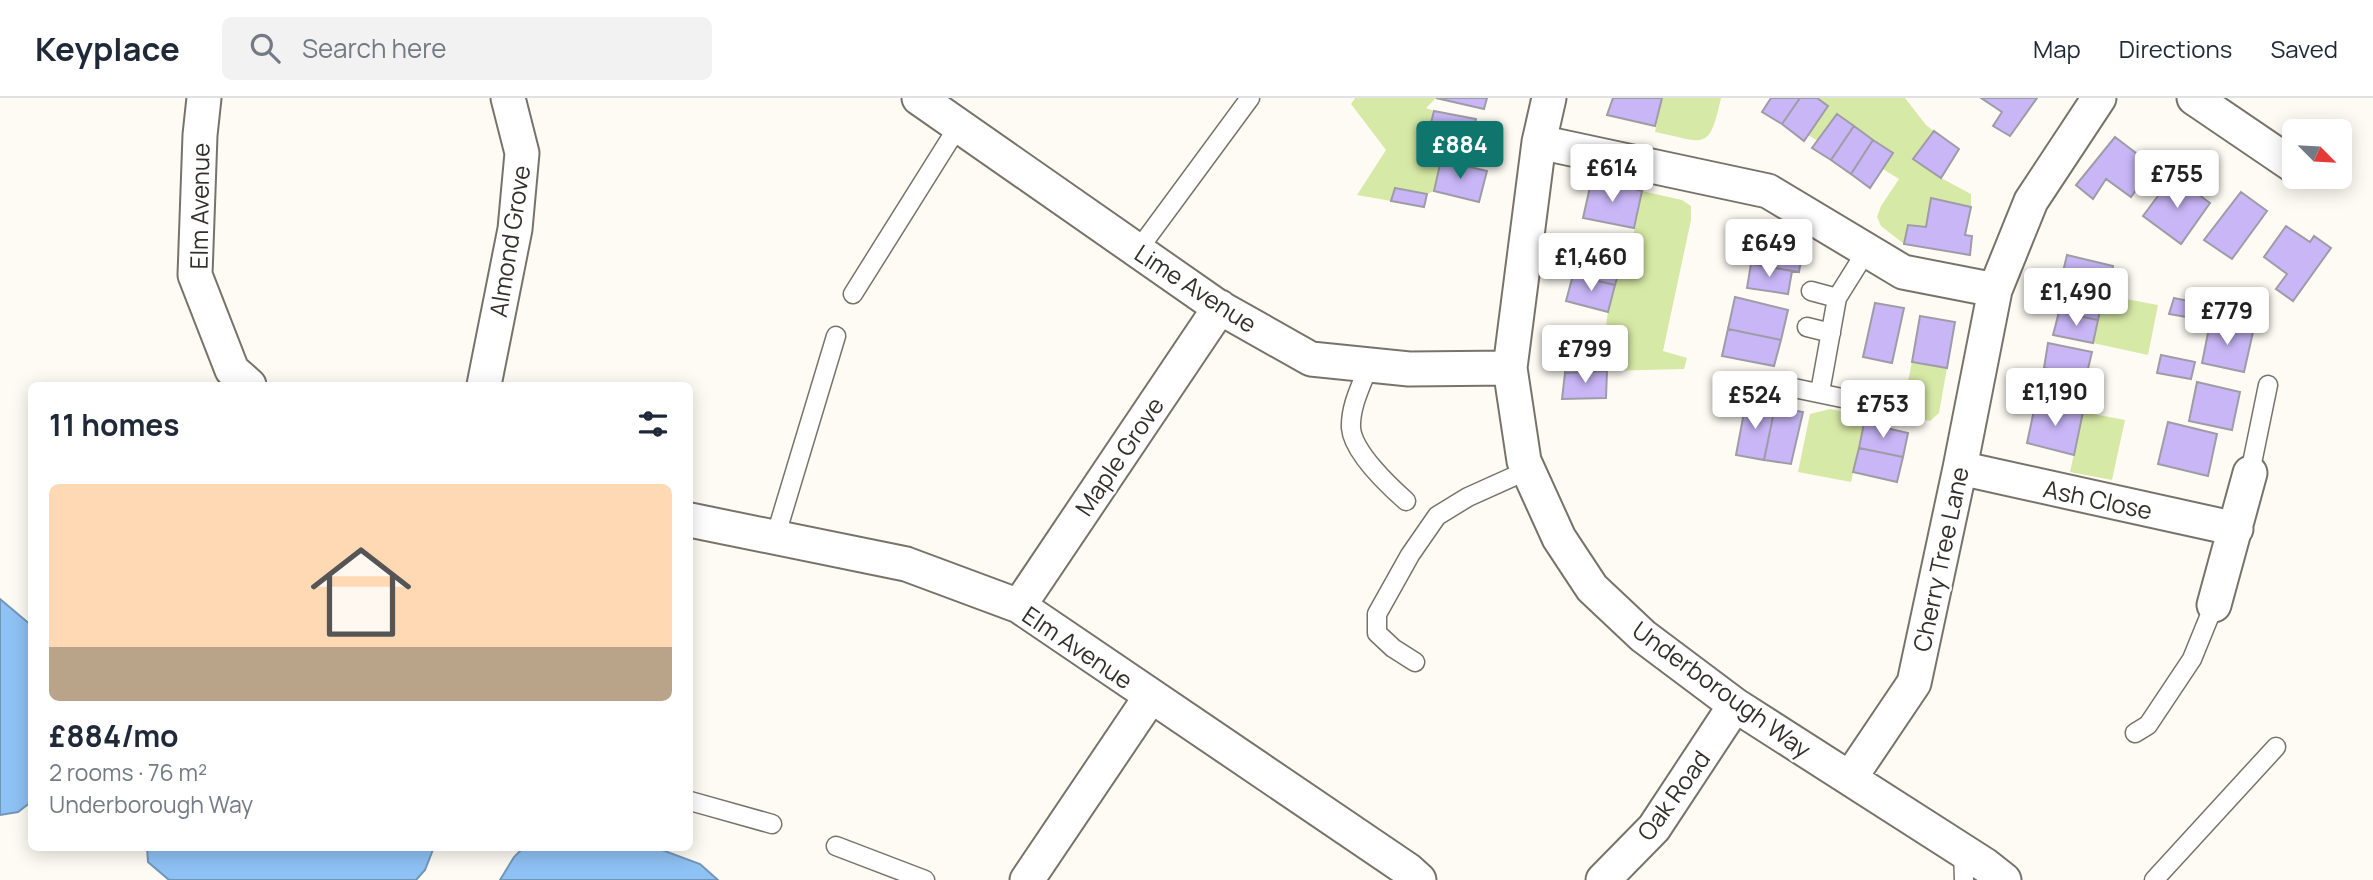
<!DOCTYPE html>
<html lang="en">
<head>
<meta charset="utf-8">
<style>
	:root { --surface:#fff; --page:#f2f2f3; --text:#1f2937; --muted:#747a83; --line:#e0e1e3; --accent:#0f766e }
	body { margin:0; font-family:Manrope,sans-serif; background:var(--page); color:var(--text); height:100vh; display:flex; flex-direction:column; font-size:26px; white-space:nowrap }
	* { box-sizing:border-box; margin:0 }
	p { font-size:23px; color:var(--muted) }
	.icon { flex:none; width:38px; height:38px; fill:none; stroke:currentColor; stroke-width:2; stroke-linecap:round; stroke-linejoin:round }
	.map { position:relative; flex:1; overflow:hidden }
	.panel { position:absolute; left:28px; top:284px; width:665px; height:469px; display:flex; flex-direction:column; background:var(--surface); border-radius:10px; box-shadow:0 4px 18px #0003 }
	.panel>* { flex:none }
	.needle { width:46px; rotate:114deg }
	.fabs { position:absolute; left:2282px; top:21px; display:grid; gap:14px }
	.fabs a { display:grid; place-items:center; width:70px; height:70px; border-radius:10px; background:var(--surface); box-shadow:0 4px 18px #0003; font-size:35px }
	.price { position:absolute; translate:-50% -60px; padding:0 16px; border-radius:7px; background:#fff; color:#222; font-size:23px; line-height:46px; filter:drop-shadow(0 2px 4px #0008) }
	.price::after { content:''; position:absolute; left:50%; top:42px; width:21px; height:16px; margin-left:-10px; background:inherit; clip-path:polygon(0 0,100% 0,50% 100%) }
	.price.current { background:var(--accent); color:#fff }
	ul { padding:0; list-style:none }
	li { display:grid; align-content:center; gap:14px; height:371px; padding:0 21px }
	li+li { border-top:2px solid var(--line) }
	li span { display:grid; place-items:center; height:217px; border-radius:10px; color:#555 }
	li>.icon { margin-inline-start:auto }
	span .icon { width:126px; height:126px; fill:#fffc; stroke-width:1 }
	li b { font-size:30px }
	h2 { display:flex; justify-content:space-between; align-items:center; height:84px; padding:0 21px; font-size:30px }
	header { display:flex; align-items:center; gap:42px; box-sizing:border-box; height:98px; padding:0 35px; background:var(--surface); border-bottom:2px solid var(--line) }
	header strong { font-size:33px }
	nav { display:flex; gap:38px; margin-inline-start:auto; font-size:24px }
	.search { width:490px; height:63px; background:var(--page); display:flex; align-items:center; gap:18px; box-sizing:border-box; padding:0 24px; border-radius:10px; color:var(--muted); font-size:26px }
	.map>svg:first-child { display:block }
</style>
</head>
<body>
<header>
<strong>Keyplace</strong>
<div class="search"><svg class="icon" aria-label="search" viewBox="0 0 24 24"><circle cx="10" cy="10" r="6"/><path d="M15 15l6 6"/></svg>Search here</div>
<nav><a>Map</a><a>Directions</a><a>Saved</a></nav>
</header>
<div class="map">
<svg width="2373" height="782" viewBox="0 0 2373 782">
	<rect width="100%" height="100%" fill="#fefbf4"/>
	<!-- green -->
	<path fill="#d7e9a6" d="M1355 0H1436L1426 10 1434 13 1423 58 1441 62 1434 93 1427 96 1396 90 1391 103 1357 97 1386 52 1351 6Z
		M1662 0H1721C1709 55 1705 44 1655 34Z
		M1817 0H1905L1926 27 1934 33 1913 61 1941 80 1971 96V109L1931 100 1926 129 1908 127 1904 146 1881 128 1877 119 1881 108 1899 81 1883 71 1893 55 1837 16 1818 43 1808 37 1828 8Z
		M1642 93 1682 102 1691 108V122L1663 253 1687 260 1684 271 1607 273C1608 253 1604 233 1608 214 1613 190 1621 168 1630 146 1637 130 1638 110 1642 93Z
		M2110 198 2158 207 2148 257 2093 245 2103 199Z
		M1912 264 1947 270 1939 315 1930 323 1887 315 1889 304 1903 307Z
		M1830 311 1866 318 1851 384 1798 374 1810 316Z
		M2083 314 2125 322 2112 382 2070 374Z"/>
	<!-- water -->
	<path fill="#8ec1f4" stroke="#7296b8" stroke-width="2" d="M0 501 32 528 31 704 18 714 0 717Z
		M147 749H434L425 772 416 782H169L148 764Z
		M524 749H654L700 766 718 782H500L514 759Z"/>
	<!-- building -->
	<path fill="#c8b6f6" stroke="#9e9ca6" stroke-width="2" d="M1436 0H1487L1484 11Z
		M1613 0H1662L1655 28 1607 17Z
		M1771 0H1800L1782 26 1762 14Z
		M1800 0H1817L1828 8 1804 43 1782 26Z
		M1981 0H2037L2010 38 1993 28 2002 14Z
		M1434 13 1476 21 1471 42 1478 43 1475 60 1425 49Z
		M1837 16 1854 28 1831 62 1812 50Z
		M1854 28 1873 42 1851 76 1831 62Z
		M1934 33 1959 51 1941 80 1913 61Z
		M2115 39 2153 68 2131 99 2106 81 2093 101 2076 87Z
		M1873 42 1893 55 1870 90 1851 76Z
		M1441 62 1487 73 1479 104 1434 93Z
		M2173 78 2210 105 2181 146 2143 118Z
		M1592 80 1642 93 1634 130 1583 120Z
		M1395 90 1427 96 1424 109 1391 103Z
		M2241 94 2267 113 2232 161 2204 142Z
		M1931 100 1971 109 1965 137 1972 138 1970 157 1904 146 1908 127 1926 129Z
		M2286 128 2310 144 2314 138 2331 150 2293 203 2276 191 2287 176 2264 159Z
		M1750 142 1803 150 1799 174 1746 165Z
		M1581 150 1623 160 1615 187 1573 177Z
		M2067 157 2113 168 2108 193 2061 182Z
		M1751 166 1792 173 1788 196 1747 190Z
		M1573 177 1615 187 1608 214 1566 203Z
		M2065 190 2103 199 2098 222 2059 214Z
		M1735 199 1788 212 1781 242 1728 231Z
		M2174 200 2207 207 2204 222 2169 216Z
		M1875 205 1904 210 1892 265 1863 259Z
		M2059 214 2098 222 2093 245 2053 237Z
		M1920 218 1955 224 1947 270 1912 264Z
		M2210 225 2253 234 2244 274 2202 265Z
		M1728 231 1781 242 1774 268 1722 258Z
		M2048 245 2092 254 2086 279 2044 270Z
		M1608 250 1607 273 1565 275 1566 252Z
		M2161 257 2195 264 2191 281 2157 275Z
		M2044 270 2086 279 2081 304 2038 295Z
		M1607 273 1606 300 1562 301 1565 275Z
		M2197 284 2240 294 2232 332 2189 323Z
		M2036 303 2083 314 2074 357 2027 345Z
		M1746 304 1775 309 1764 362 1736 357Z
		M1775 309 1803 314 1791 366 1764 362Z
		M2168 324 2217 336 2208 378 2158 366Z
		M1864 325 1908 335 1903 359 1859 350Z
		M1859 350 1903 359 1897 384 1853 374Z"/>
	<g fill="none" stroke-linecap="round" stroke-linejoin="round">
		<defs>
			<path id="service" d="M1138 152 1250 0
				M1811 193 1837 200
				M853 196 959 27
				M1807 229 1831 235
				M1369 267C1362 286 1350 308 1351 330 1353 354 1389 388 1406 403
				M1789 289 1866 305
				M1820 294 1837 200 1867 152
				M2250 375 2268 287
				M775 440 836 238
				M1415 564 1393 550 1377 535V516L1410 457 1437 418 1468 399 1528 372
				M2135 635 2148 627 2192 561 2214 507
				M690 703 772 726
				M836 748 925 782
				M1963 753 1964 782
				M2154 782 2276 649"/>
			<path id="minor" d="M204 0 200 37 195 177 232 272 249 287
				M919 0 1217 208 1311 261 1409 271 1510 270
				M1549 0 1539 44 1510 270 1524 363 1559 440 1592 490 1643 538 1735 607 1985 767 2004 782
				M2194 0 2294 68
				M1539 44 1768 93 1903 174 1995 192
				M484 287 515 131 522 55 508 0
				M1960 370 2236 431
				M690 422 906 466 1019 508 1408 772 1419 782
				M2214 507 2250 375
				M1019 508 1220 209
				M1850 680 1914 585 1960 370 1995 192 2031 103 2099 0
				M1027 782 1151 598
				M1603 782 1654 730 1735 607"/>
		</defs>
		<!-- service casing -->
		<use href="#service" stroke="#78736a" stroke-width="21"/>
		<!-- minor casing -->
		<use href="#minor" stroke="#78736a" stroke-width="37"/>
		<!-- service -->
		<use href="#service" stroke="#fff" stroke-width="18"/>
		<!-- minor -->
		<use href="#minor" stroke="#fff" stroke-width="33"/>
	</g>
	<g text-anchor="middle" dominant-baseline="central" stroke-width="5" stroke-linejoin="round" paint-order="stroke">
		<!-- street labels -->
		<g font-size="24" fill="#32302c" stroke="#fff">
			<text transform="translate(199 108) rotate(-89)">Elm Avenue</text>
			<text transform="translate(509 143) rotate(-81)">Almond Grove</text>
			<text transform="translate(1196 190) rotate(33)">Lime Avenue</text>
			<text transform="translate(1119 358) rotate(-56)">Maple Grove</text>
			<text transform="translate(2098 401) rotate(12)">Ash Close</text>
			<text transform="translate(1940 461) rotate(-78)">Cherry Tree Lane</text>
			<text transform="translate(1078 549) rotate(34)">Elm Avenue</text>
			<text transform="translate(1722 591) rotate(36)">Underborough Way</text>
			<text transform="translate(1673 697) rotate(-54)">Oak Road</text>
		</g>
	</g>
</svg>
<div class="fabs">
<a><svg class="needle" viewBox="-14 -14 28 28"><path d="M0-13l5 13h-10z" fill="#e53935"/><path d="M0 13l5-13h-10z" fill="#747a83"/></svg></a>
</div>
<b class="price current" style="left:1460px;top:83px">£884</b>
<b class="price" style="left:1612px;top:106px">£614</b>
<b class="price" style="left:2177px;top:112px">£755</b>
<b class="price" style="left:1769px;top:181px">£649</b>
<b class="price" style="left:1591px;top:195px">£1,460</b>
<b class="price" style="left:2076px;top:230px">£1,490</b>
<b class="price" style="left:2227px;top:249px">£779</b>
<b class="price" style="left:1585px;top:287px">£799</b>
<b class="price" style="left:2055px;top:330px">£1,190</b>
<b class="price" style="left:1755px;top:333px">£524</b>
<b class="price" style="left:1883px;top:342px">£753</b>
<section class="panel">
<h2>11 homes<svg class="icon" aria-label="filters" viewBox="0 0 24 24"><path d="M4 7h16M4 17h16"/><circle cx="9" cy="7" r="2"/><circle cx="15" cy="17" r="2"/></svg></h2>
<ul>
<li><span style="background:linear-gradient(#ffd9b3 75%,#b9a48a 0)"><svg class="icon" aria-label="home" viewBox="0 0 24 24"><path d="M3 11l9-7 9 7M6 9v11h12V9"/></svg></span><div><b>£884/mo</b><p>2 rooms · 76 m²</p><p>Underborough Way</p></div></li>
</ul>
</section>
</div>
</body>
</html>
